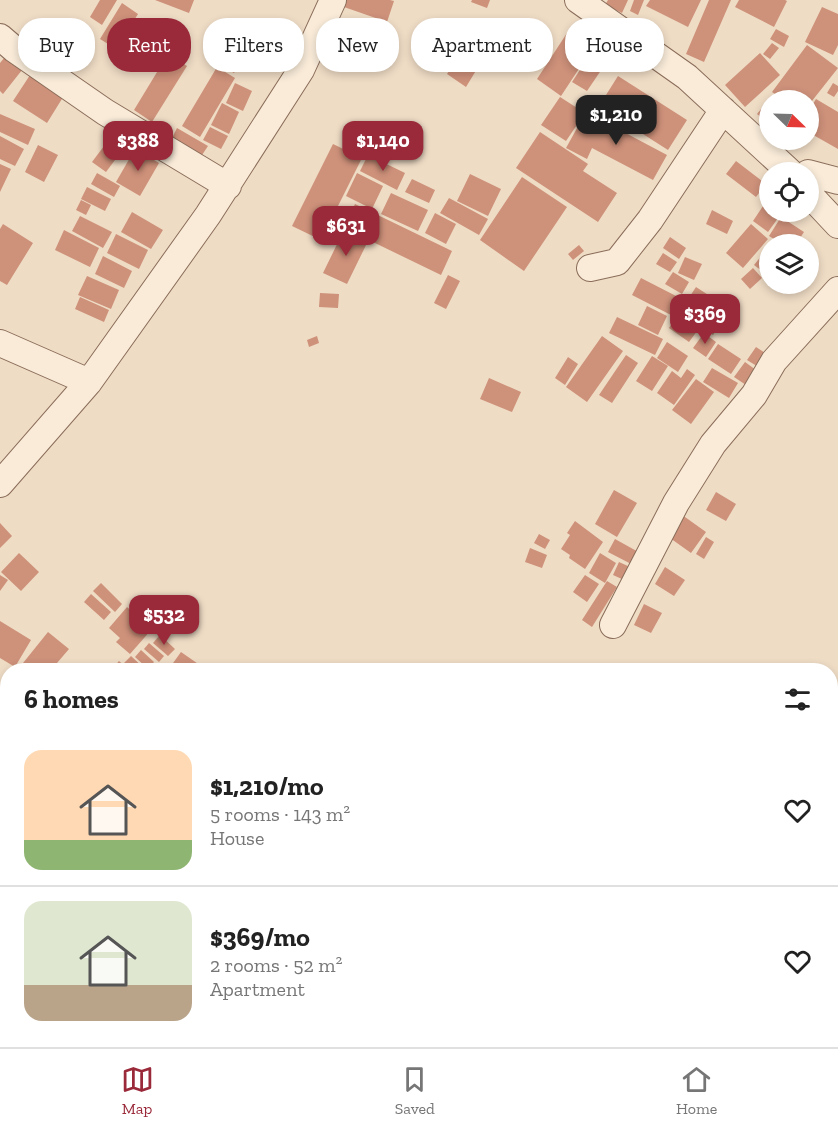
<!DOCTYPE html>
<html lang="en">
<head>
<meta charset="utf-8">
<style>
	:root { --surface:#fff; --page:#f2f2f2; --text:#222; --muted:#767676; --line:#e0e0e0; --accent:#9a293a }
	body { margin:0; font-family:"Zilla Slab",serif; background:var(--page); color:var(--text); height:100vh; display:flex; flex-direction:column; font-size:22px; white-space:nowrap }
	* { box-sizing:border-box; margin:0 }
	p { font-size:20px; color:var(--muted) }
	.icon { flex:none; width:33px; height:33px; fill:none; stroke:currentColor; stroke-width:2; stroke-linecap:round; stroke-linejoin:round }
	.map { position:relative; flex:1; overflow:hidden }
	.sheet { position:absolute; left:0px; top:663px; width:838px; height:384px; display:flex; flex-direction:column; background:var(--surface); border-radius:24px 24px 0 0; box-shadow:0 3px 9px #0003 }
	.sheet>* { flex:none }
	.top-card { position:absolute; left:18px; top:18px; width:802px; height:54px; display:flex; gap:12px }
	.needle { width:39px; rotate:113deg }
	.tools { position:absolute; left:759px; top:90px; display:grid; gap:12px }
	.tools a { display:grid; place-items:center; width:60px; height:60px; border-radius:50%; background:var(--surface); box-shadow:0 3px 9px #0003; font-size:30px }
	.price { position:absolute; translate:-50% -51px; padding:0 14px; border-radius:12px; background:var(--accent); color:#fff; font-size:20px; line-height:39px; filter:drop-shadow(0 2px 3px #0008) }
	.price::after { content:''; position:absolute; left:50%; top:36px; width:18px; height:14px; margin-left:-9px; background:inherit; clip-path:polygon(0 0,100% 0,50% 100%) }
	.price.on { background:#222; color:#fff }
	ul { padding:0; list-style:none }
	li { display:flex; align-items:center; gap:18px; height:150px; padding:0 24px }
	li+li { border-top:2px solid var(--line) }
	li span { display:grid; place-items:center; flex:none; width:168px; height:120px; border-radius:18px; color:#555 }
	li>.icon { margin-inline-start:auto }
	span .icon { width:72px; height:72px; fill:#fffc; stroke-width:1 }
	li b { font-size:26px }
	h2 { display:flex; justify-content:space-between; align-items:center; height:72px; padding:0 24px; font-size:26px }
	.tag { padding:0 21px; border-radius:24px; background:var(--surface); box-shadow:0 3px 9px #0003; font-size:21px; line-height:54px }
	.tag.on { background:var(--accent); color:#fff }
	.tabs { display:flex; justify-content:space-around; align-items:center; height:84px; border-top:2px solid var(--line); background:var(--surface); font-size:16px; color:var(--muted) }
	.tabs a { display:grid; justify-items:center; gap:3px }
	.tabs .on { color:var(--accent) }
	.map>svg:first-child { display:block }
</style>
</head>
<body>
<div class="map">
<svg width="838" height="1047" viewBox="0 0 838 1047">
	<rect width="100%" height="100%" fill="#efdcc5"/>
	<!-- building -->
	<path fill="#ce917a" d="M100 0H117L102 25 90 17Z
		M155 0H194L189 13Z
		M347 0H390L394 1 387 22 344 7Z
		M472 0H490L487 8 471 2Z
		M608 0H628L622 13 605 5Z
		M634 0H644L638 15 630 11Z
		M650 0H701L688 27 646 6Z
		M709 0H731L704 62 686 54Z
		M739 0H785L787 1 774 27 735 7Z
		M122 3 138 14 116 49 100 39Z
		M822 7 838 14V45L833 55 805 42Z
		M145 22 163 33 155 46 137 36Z
		M242 24 257 33 234 73 219 64Z
		M776 29 789 36 784 47 770 39Z
		M567 33 592 49 561 96 537 79Z
		M772 43 779 48 770 59 763 54Z
		M807 45 838 68 808 106V100H784L772 92Z
		M593 50 608 60 587 91 572 82Z
		M9 52 26 65 3 94 0 91V63Z
		M462 52 480 64 466 87 447 74Z
		M760 53 780 75 745 107 725 85Z
		M168 54 187 66 152 122 134 110Z
		M217 67 235 78 200 137 182 126Z
		M32 72 65 94 47 123 13 101Z
		M618 76 687 120 668 150 599 106Z
		M235 83 252 91 243 111 226 103Z
		M833 83 838 86V91L834 97 827 93Z
		M772 96 778 100H770V119L767 122 757 114Z
		M560 97 585 113 566 141 541 125Z
		M816 99 838 112V149L808 132V112Z
		M222 103 239 112 229 134 211 125Z
		M586 112 667 155 653 180 592 148 587 159 566 148Z
		M0 114 35 129 28 145 0 132Z
		M210 127 228 136 221 149 203 140Z
		M177 128 208 146 202 155 172 138Z
		M540 132 588 164 583 171 617 193 598 222 516 168Z
		M0 136 24 149 15 166 0 159Z
		M110 138 124 148 106 172 92 162Z
		M333 144 362 158 321 240 292 226Z
		M38 145 58 155 44 182 25 172Z
		M135 149 159 163 140 196 116 182Z
		M368 155 405 173 397 190 360 171Z
		M736 161 766 184 756 197 726 174Z
		M0 164 11 169 0 192Z
		M97 173 120 186 114 197 91 184Z
		M357 173 383 186 372 209 346 196Z
		M470 174 501 189 488 216 457 201Z
		M522 177 567 207 524 271 480 240Z
		M412 179 435 190 429 203 405 192Z
		M87 187 111 199 105 211 81 199Z
		M391 193 428 210 418 231 381 214Z
		M449 198 488 219 479 235 440 213Z
		M81 200 91 205 86 215 76 210Z
		M765 203 770 206V212H777L781 214 768 232 753 221Z
		M355 204 452 251 441 275 344 228Z
		M712 210 733 221 727 234 706 224Z
		M132 212 163 230 151 249 121 232Z
		M435 213 456 224 446 244 425 233Z
		M80 216 112 232 103 248 72 231Z
		M781 217 804 232 796 244H782L769 236Z
		M3 224 33 243 7 285 0 281V229Z
		M751 224 768 239 743 268 726 253Z
		M64 230 99 248 90 267 55 250Z
		M344 230 368 241 347 284 323 273Z
		M116 234 148 250 139 269 107 253Z
		M670 237 686 248 679 259 663 248Z
		M579 245 584 251 573 260 568 254Z
		M770 245V277L754 265Z
		M663 253 677 262 670 272 656 264Z
		M103 256 132 271 124 288 95 274Z
		M685 257 702 264 694 280 678 273Z
		M753 268 762 278 750 289 741 279Z
		M673 272 689 282 682 294 665 284Z
		M448 275 460 281 446 309 434 303Z
		M87 276 119 290 111 309 78 295Z
		M641 278 680 298 671 315 632 295Z
		M696 287 730 309 713 335 700 327 689 342 669 328Z
		M320 293 339 294 338 308 319 307Z
		M80 297 109 310 104 322 75 309Z
		M647 306 667 316 658 335 638 325Z
		M617 317 663 339 655 355 609 333Z
		M704 333 716 342 706 357 693 348Z
		M317 336 319 343 309 347 307 340Z
		M602 336 623 351 587 402 566 387Z
		M667 342 688 356 678 372 657 358Z
		M718 344 741 359 731 374 708 359Z
		M756 347 768 355 760 368 747 360Z
		M626 355 638 363 612 403 599 395Z
		M652 356 668 366 652 391 636 381Z
		M568 357 578 364 565 385 555 378Z
		M745 362 756 370 746 385 734 377Z
		M712 368 738 383 729 398 703 382Z
		M687 369 695 375 674 405 657 393 672 371 681 378Z
		M489 378 521 392 512 412 480 399Z
		M696 379 714 392 691 424 672 410Z
		M614 490 637 503 617 537 595 524Z
		M716 492 736 504 726 521 706 510Z
		M678 512 706 532 691 553 663 533Z
		M575 521 603 542 585 569 569 558 570 555 561 549 570 535 567 533Z
		M0 523 12 536 0 548Z
		M539 534 550 540 545 549 534 543Z
		M706 537 714 542 704 559 696 554Z
		M615 539 642 554 635 566 608 552Z
		M530 548 547 555 542 568 525 562Z
		M19 553 39 572 21 591 1 572Z
		M600 553 616 563 605 583 589 573Z
		M619 562 630 567 624 580 613 575Z
		M665 567 685 580 674 596 655 584Z
		M0 575 8 580 0 591Z
		M585 575 599 584 587 602 573 592Z
		M607 581 617 587 592 627 582 620Z
		M101 583 122 604 115 612 93 591Z
		M91 594 111 612 104 620 84 602Z
		M644 604 662 613 651 633 634 625Z
		M127 607 152 629 130 654 116 642 120 638 109 628Z
		M0 621 31 640 15 667 0 658Z
		M48 632 69 649 51 670H31L23 663Z
		M160 635 175 649 168 656 153 643Z
		M149 643 164 656 159 662 144 649Z
		M141 650 154 662 148 669 135 657Z
		M181 652 204 668 202 670H168Z
		M131 656 145 669 144 670H133L124 663Z
		M119 661 129 670H111Z
		M8 822V871L0 882V834Z
		M31 1040H61L63 1046 33 1047Z
		M109 1040H146L150 1047H113Z
		M201 1040 209 1047H192Z
		M236 1040H255L261 1047H226Z"/>
	<g fill="none" stroke-linecap="round" stroke-linejoin="round">
		<defs>
			<path id="minor" d="M578 0 687 77 790 172
				M0 37 14 49 105 112 228 186
				M808 173 838 181
				M808 193 838 225
				M590 268 617 262 650 220 723 110
				M0 343 89 382
				M0 484 89 382 208 215 301 70 333 0
				M613 625 676 503 713 444 754 395 774 361 838 290"/>
		</defs>
		<!-- minor casing -->
		<use href="#minor" stroke="#8a6d5a" stroke-width="28"/>
		<!-- minor -->
		<use href="#minor" stroke="#f9ebd8" stroke-width="26"/>
	</g>
</svg>
<div class="tools">
<a><svg class="needle" viewBox="-14 -14 28 28"><path d="M0-13l5 13h-10z" fill="#e53935"/><path d="M0 13l5-13h-10z" fill="#767676"/></svg></a>
<a><svg class="icon" aria-label="locate" viewBox="0 0 24 24"><circle cx="12" cy="12" r="6"/><path d="M12 2v4M12 18v4M2 12h4M18 12h4"/></svg></a>
<a><svg class="icon" aria-label="layers" viewBox="0 0 24 24"><path d="M12 4l9 5-9 5-9-5zM3 14l9 5 9-5"/></svg></a>
</div>
<b class="price on" style="left:616px;top:146px">$1,210</b>
<b class="price" style="left:138px;top:172px">$388</b>
<b class="price" style="left:383px;top:172px">$1,140</b>
<b class="price" style="left:346px;top:257px">$631</b>
<b class="price" style="left:705px;top:345px">$369</b>
<b class="price" style="left:164px;top:646px">$532</b>
<div class="top-card">
<a class="tag">Buy</a>
<a class="tag on">Rent</a>
<a class="tag">Filters</a>
<a class="tag">New</a>
<a class="tag">Apartment</a>
<a class="tag">House</a>
</div>
<section class="sheet">
<h2>6 homes<svg class="icon" aria-label="filters" viewBox="0 0 24 24"><path d="M4 7h16M4 17h16"/><circle cx="9" cy="7" r="2"/><circle cx="15" cy="17" r="2"/></svg></h2>
<ul>
<li><span style="background:linear-gradient(#ffd9b3 75%,#8fb573 0)"><svg class="icon" aria-label="home" viewBox="0 0 24 24"><path d="M3 11l9-7 9 7M6 9v11h12V9"/></svg></span><div><b>$1,210/mo</b><p>5 rooms · 143 m²</p><p>House</p></div><svg class="icon" aria-label="heart" viewBox="0 0 24 24"><path d="M12 20l-8-8c-3-5 5-10 8-4 3-6 11-1 8 4z"/></svg></li>
<li><span style="background:linear-gradient(#dfe7d0 70%,#b9a48a 0)"><svg class="icon" aria-label="home" viewBox="0 0 24 24"><path d="M3 11l9-7 9 7M6 9v11h12V9"/></svg></span><div><b>$369/mo</b><p>2 rooms · 52 m²</p><p>Apartment</p></div><svg class="icon" aria-label="heart" viewBox="0 0 24 24"><path d="M12 20l-8-8c-3-5 5-10 8-4 3-6 11-1 8 4z"/></svg></li>
</ul>
</section>
</div>
<nav class="tabs">
<a class="on"><svg class="icon" aria-label="map" viewBox="0 0 24 24"><path d="M3 6l6-2 6 2 6-2v14l-6 2-6-2-6 2zM9 4v14M15 6v14"/></svg>Map</a>
<a><svg class="icon" aria-label="saved" viewBox="0 0 24 24"><path d="M7 4h10v16l-5-4-5 4z"/></svg>Saved</a>
<a><svg class="icon" aria-label="home" viewBox="0 0 24 24"><path d="M3 11l9-7 9 7M6 9v11h12V9"/></svg>Home</a>
</nav>
</body>
</html>
